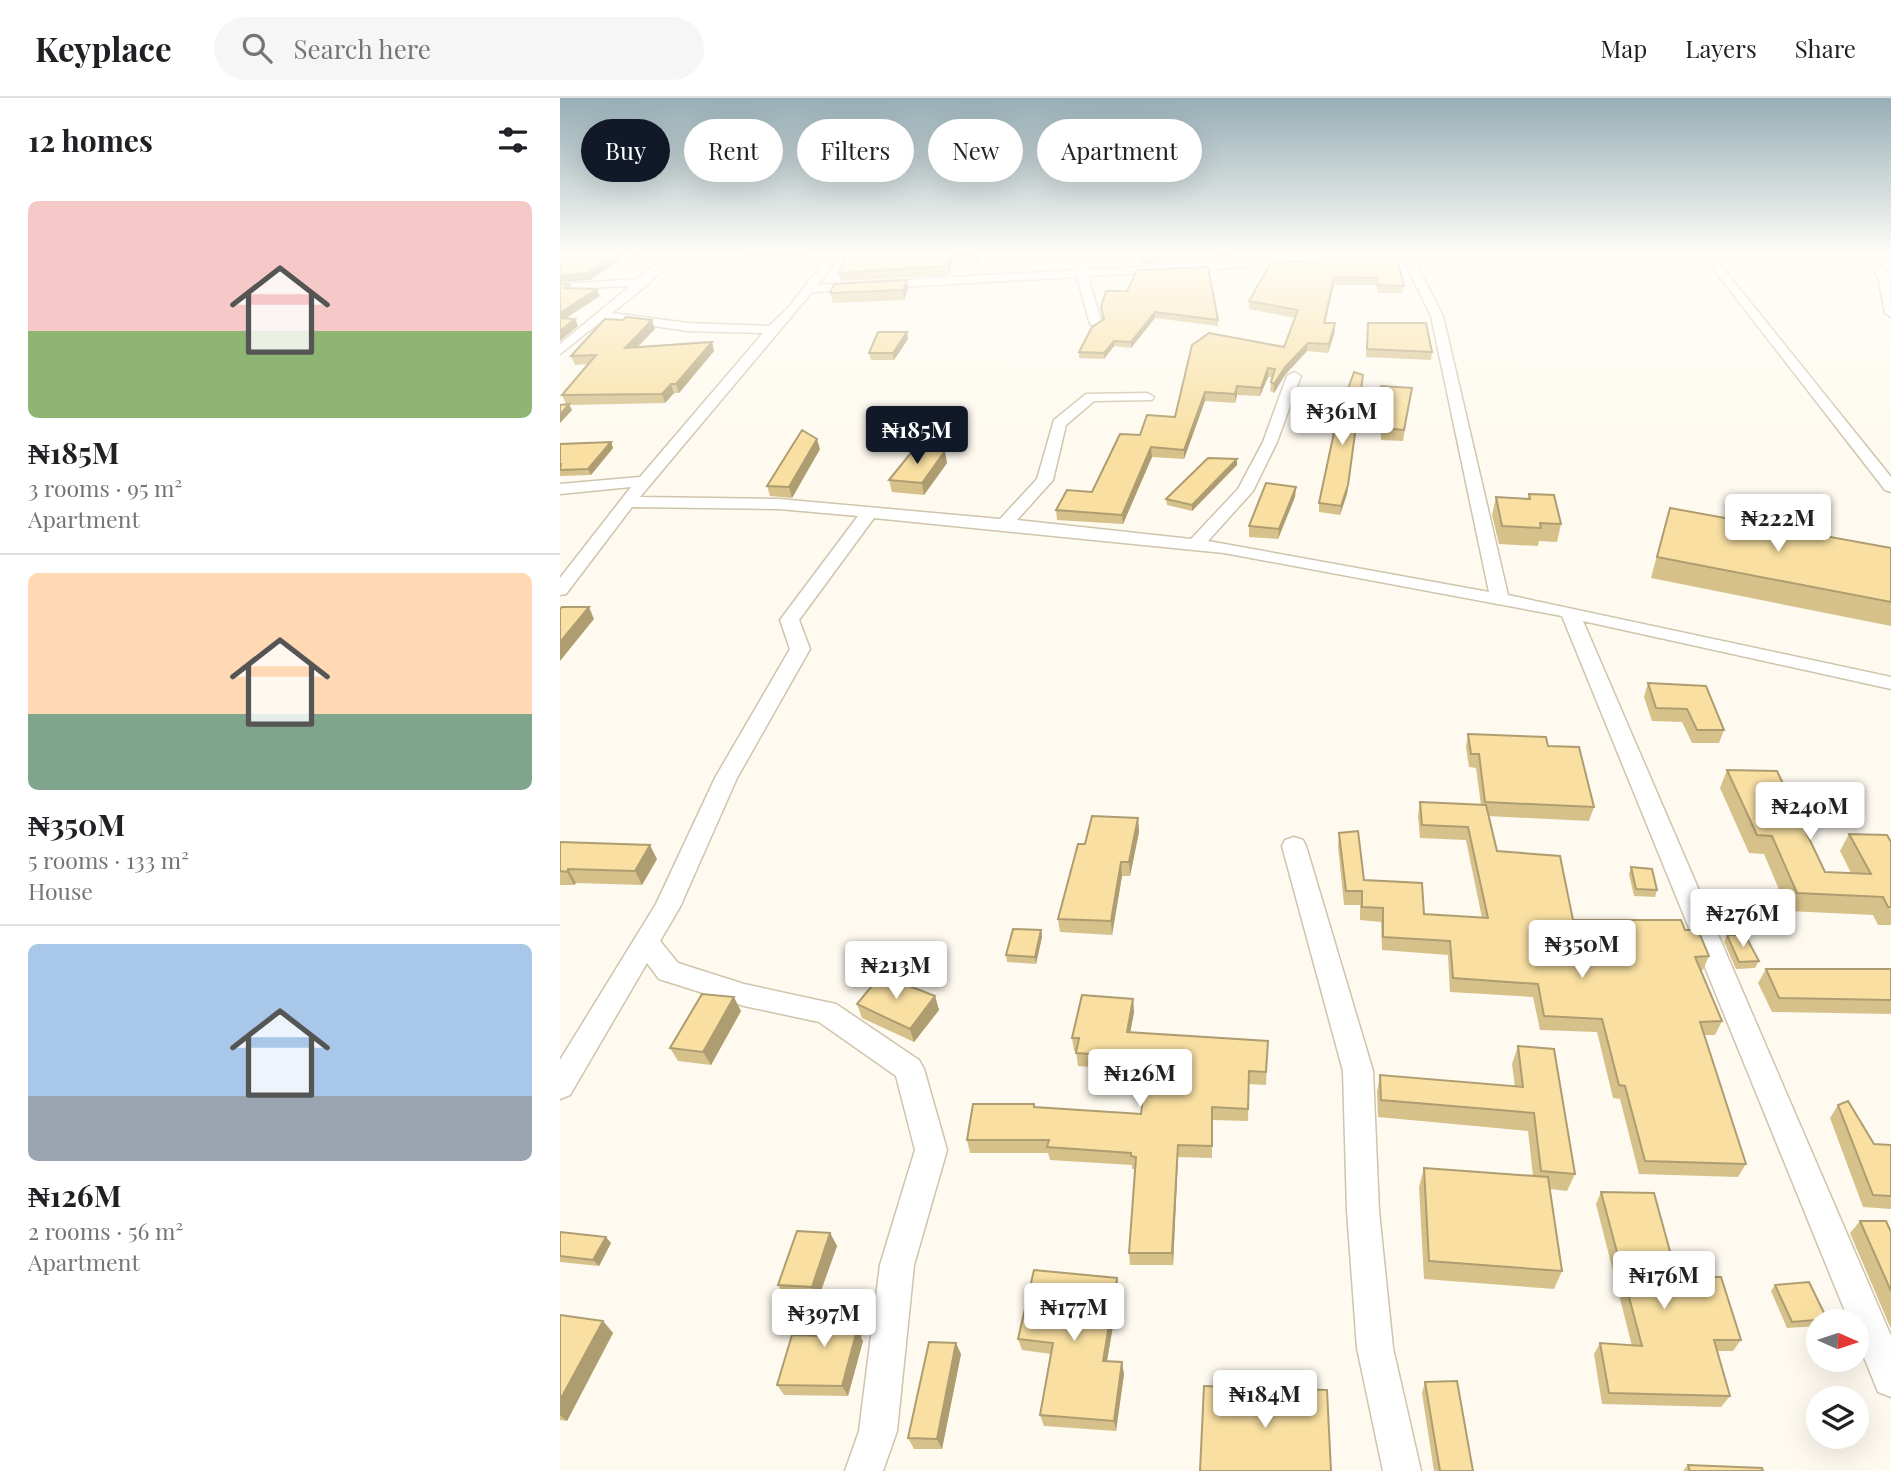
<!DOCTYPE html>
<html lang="en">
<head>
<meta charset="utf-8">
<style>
	:root { --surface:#fff; --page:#f6f6f6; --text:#202124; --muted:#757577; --line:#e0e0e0; --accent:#111827 }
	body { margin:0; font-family:"Playfair Display",serif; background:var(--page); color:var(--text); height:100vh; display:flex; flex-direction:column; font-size:26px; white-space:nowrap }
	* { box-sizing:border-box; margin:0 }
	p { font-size:23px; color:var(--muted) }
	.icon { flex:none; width:38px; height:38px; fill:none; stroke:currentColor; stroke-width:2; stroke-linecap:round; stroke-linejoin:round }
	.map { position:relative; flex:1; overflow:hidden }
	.details { display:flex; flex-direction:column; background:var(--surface); width:560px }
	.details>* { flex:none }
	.guide { position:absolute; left:21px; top:21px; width:665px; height:63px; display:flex; gap:14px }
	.needle { width:46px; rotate:93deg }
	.buttons { position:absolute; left:1246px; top:1211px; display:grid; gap:14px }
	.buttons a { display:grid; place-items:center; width:63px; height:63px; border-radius:50%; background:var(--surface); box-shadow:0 7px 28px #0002; font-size:35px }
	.price { position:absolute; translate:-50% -60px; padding:0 16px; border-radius:7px; background:#fff; color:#222; font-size:23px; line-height:46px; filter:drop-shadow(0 2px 4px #0008) }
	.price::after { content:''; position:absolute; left:50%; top:42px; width:21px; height:16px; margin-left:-10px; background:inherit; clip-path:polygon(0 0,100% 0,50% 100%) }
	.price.on { background:var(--accent); color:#fff }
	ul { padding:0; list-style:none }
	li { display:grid; align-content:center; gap:14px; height:371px; padding:0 28px }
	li+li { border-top:2px solid var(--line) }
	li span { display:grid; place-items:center; height:217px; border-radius:10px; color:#555 }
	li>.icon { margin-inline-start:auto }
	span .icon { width:126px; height:126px; fill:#fffc; stroke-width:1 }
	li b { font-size:30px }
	h2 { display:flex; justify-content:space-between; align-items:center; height:84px; padding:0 28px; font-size:30px }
	.pill { padding:0 24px; border-radius:32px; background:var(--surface); box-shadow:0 7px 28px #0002; font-size:24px; line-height:63px }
	.pill.on { background:var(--accent); color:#fff }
	header { display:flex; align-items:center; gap:42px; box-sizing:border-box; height:98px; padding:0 35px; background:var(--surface); border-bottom:2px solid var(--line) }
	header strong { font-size:33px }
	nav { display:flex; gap:38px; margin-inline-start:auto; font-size:24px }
	.search { width:490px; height:63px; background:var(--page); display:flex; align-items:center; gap:18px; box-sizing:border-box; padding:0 24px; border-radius:38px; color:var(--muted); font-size:26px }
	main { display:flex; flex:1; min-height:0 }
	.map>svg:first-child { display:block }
</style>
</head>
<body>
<header>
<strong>Keyplace</strong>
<div class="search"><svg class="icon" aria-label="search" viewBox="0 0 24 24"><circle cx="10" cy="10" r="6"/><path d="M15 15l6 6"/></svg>Search here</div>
<nav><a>Map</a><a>Layers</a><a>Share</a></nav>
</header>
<main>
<section class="details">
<h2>12 homes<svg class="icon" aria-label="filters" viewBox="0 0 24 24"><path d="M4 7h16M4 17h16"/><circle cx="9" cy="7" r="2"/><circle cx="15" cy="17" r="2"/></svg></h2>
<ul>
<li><span style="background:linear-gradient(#f6c9c9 60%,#8fb573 0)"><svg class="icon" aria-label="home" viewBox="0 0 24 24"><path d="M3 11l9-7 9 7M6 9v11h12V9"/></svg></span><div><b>₦185M</b><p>3 rooms · 95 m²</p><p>Apartment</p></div></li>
<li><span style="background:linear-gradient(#ffd9b3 65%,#7fa58c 0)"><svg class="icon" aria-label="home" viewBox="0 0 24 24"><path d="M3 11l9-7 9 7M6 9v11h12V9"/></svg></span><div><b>₦350M</b><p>5 rooms · 133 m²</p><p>House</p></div></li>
<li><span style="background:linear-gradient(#a9c7e8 70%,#9aa5b1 0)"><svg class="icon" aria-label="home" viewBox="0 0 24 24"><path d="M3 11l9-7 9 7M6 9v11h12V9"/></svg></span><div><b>₦126M</b><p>2 rooms · 56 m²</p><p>Apartment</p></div></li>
</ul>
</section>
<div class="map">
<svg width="1331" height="1373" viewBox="0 0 1331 1373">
	<rect width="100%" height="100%" fill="#fefaf0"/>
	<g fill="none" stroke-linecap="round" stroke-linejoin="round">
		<defs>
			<path id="minor" d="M111 154H122L87 187 52 215 128 225 209 228 228 210 272 154H282L258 187 516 172 526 154H536L527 172 682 163 683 154H693L692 166 687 169 528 178 542 226 536 230 530 226 517 179 252 194 80 399 219 401 440 421 477 381 494 322 526 296 587 295 594 299 592 302 534 303 506 327 493 382 457 422 631 441 678 391 703 344 727 278 734 274 741 278 717 344 693 393 648 443 929 494 871 218 844 162 849 159 854 162 883 218 948 497 1331 579V591L1023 523 1331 1238V1299L1318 1294 1297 1242V1223H1289L1002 518 664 455 314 420 239 522 250 551 177 680 120 809 100 843 118 865 184 886 276 906 359 962 364 971 387 1052 354 1167 337 1333 323 1373H285L299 1333 320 1167 355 1052 336 978 259 924 184 908 99 881 87 865 10 997 0 1001V962L96 806 155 680 230 551 220 522 298 418 219 411 72 409 6 496 0 497V480L71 389 0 396V386L80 379 203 235 128 233 44 221 0 256V246L70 188 8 191 4 190V186L77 181Z
				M1140 154H1150L1331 379V394L1325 392Z
				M1300 154H1310L1330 179 1331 219 1325 215 1318 179Z
				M734 739 743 742 746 748 813 973 819 1113 833 1250 861 1373H823L797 1250 787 1113 783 973 722 748 725 742Z"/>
		</defs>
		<!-- minor casing -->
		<use href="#minor" stroke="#cfc4ac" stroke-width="3"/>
		<!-- minor -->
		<use href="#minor" fill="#fff" fill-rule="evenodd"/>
	</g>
	<!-- wall -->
	<path fill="#d6c18b" d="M12 154H84L75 160H63L30 182 2 184V185L9 187 10 190 37 191 40 198 6 220 15 221 18 228 0 243V161Z
		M250 154 243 161 158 160 157 156Z
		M288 154H424L419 165H391L390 177 281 183 279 175Z
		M566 154H679V157L669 161 582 166V162L585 154Z
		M695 154H823V157L696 160Z
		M837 160 844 188 843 195H818L816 187H774L765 225H775V233L768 255 747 253 725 277 714 295 710 293 711 284 712 279H708L700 298 677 297 675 305 645 303 624 361 592 359 563 426 497 422 496 412 532 394 580 337 615 319 632 247 724 249 735 220 689 211V203Z
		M348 191 344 202 273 205 270 195Z
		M546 193 658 222V228L595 220 571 250 554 248 544 261 519 260V254L543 222 541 209Z
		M808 225 872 254 871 262 806 259Z
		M95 231 78 249 152 244 154 253 119 295H114L105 305 9 307 12 312 0 325V306H6L2 297 28 266 15 267 11 258Z
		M347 234 348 241 334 262H311L309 255Z
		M802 285 787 396 780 417 759 414V405Z
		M821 288 850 301 843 343 821 342 820 298Z
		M51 344 53 350 31 377 0 378V346Z
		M260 351 232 400 210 398 207 388Z
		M387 365 364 397 332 394 329 382Z
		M677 367 632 413 607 407 606 401Z
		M736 389 735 399 718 441 689 439V428Z
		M969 396 1001 426 997 444 979 443 978 448 939 446 932 417 936 399 968 401Z
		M1104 431 1331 450V528L1091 480Z
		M1088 585 1164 632 1159 645H1132L1122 624 1092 623 1084 599Z
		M908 636 988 648 1034 709 1029 723 928 718 937 753 1013 822 1125 832 1149 858 1143 872H1141L1162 923 1155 937H1144L1186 1066 1178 1079 1079 1076 1060 1001 1053 1000 1037 934 980 932 973 899 890 894 888 857 822 852 821 824 800 822V807H784L778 748 779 735 804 782 864 816 922 820 906 742 860 740 858 718 860 704 921 707 916 670 909 669 906 649Z
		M1167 672 1265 774 1291 775 1280 753 1289 736 1331 744V827H1318L1313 817 1228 813 1204 756 1189 755 1160 690Z
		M578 720 579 734 570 778H562L552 837 500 834 498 821 525 746Z
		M0 744 97 761 82 787 16 785 14 787H0Z
		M1071 769 1097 792 1095 799 1074 798 1069 776Z
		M481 832 482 839 476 866 447 864 446 857Z
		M1167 837 1199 863 1195 870 1176 871 1164 844Z
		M1206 871H1331V916L1212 914 1198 885Z
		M375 898 379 912 354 944 302 920 297 906Z
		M573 901 574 914 570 935 708 943 706 987 689 986 688 1023 652 1022V1060L618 1059 613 1167H570L569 1155 575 1071H572V1067L490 1062 488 1055H410L407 1042 474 1006 475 1010 581 1016 586 973 518 968 516 953H514L512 940Z
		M181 913 151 967 118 963 110 950Z
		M958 948 1015 1076 1007 1093 990 1091 1002 1173 994 1191 864 1181 859 1089 864 1070 973 1078 968 1033 818 1019 817 994 820 977 955 989 952 966Z
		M1278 1007 1314 1046 1331 1047V1111L1303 1109 1270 1020Z
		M1041 1094 1117 1179 1181 1242 1173 1253H1157L1170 1298 1161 1309 1042 1306 1034 1256 1040 1245 1072 1248 1036 1106Z
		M1300 1123 1331 1134V1231L1290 1135Z
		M0 1134 51 1145 39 1168 0 1164Z
		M270 1135 277 1148 258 1201 225 1199 218 1187Z
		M557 1180 559 1193 547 1263 564 1276 556 1333 484 1328 480 1317 491 1256 462 1252 458 1241Z
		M1215 1187 1267 1221 1265 1223H1258V1228L1227 1230 1211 1193Z
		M302 1196 308 1207 301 1240 303 1243 288 1298 224 1297 217 1287 265 1238Z
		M0 1217 43 1223 53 1235 7 1323 0 1322Z
		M401 1256 382 1351H354L348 1340Z
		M865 1284 913 1373H874L862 1295Z
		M1128 1367 1203 1373H1123Z"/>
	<!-- shaded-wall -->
	<path fill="#ae9d71" d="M61 154 63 160 30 182 2 184V192L0 187V178Z
		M73 154H84L75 160Z
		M245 154H250L243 161 242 157Z
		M419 154H424L419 165 418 157Z
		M675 154H679V157L669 161V157Z
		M390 157 391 165 390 177 388 168Z
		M774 179V187L763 233 764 225Z
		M347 182 348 191 344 202 343 192Z
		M37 191 40 198 0 224V215Z
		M595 214V220L571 250V244Z
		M15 221 18 228 0 243V233Z
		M92 222 95 231 68 258 65 250Z
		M775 225V233L768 255 769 246Z
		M347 234 348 241 334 262 333 255Z
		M554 243V248L544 261V255Z
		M152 244 154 253 119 295 116 286Z
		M748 245 747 253 725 277 714 295V286L725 269Z
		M708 270V279L700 298 701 290Z
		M802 285 787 396 780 417 781 408Z
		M111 286 114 295 105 305 102 296Z
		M677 288V297L675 305V296Z
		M645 294V303L624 361V352Z
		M9 306 12 312 0 325V317Z
		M257 341 260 351 232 400 229 389Z
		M51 344 53 350 31 377 28 371Z
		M591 349 592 359 563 426 562 417Z
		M385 353 387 365 364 397 362 385Z
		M677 361V367L632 413V407Z
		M736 389 735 399 718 441 719 431Z
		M29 509 34 521 0 563V544Z
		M578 720 579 734 570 778 569 764Z
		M90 747 97 761 82 787 75 773Z
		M561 764 562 778 552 837 551 823Z
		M8 771 16 785 14 787 7 774Z
		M481 832 482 839 476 866 475 859Z
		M375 898 379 912 354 944 350 931Z
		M174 899 181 913 151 967 143 954Z
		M573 901 574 914 568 947 567 934Z
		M618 1047V1059L613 1167 612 1155Z
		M270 1135 277 1148 258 1201 252 1189Z
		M46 1139 51 1145 39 1168 33 1162Z
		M557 1180 559 1193 545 1274 543 1263Z
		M302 1196 308 1207 301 1240 303 1243 288 1298 282 1288Z
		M43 1223 53 1235 7 1323 0 1317V1302Z
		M396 1245 401 1256 382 1351 377 1341Z
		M562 1264 564 1276 556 1333 554 1323Z"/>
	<!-- building -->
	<path fill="#f9e0a2" stroke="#ae9d71" stroke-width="2" d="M12 154H61L27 175 0 178V161Z
		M157 154H245L242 157 157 156Z
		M288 154H419L418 157H390L388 168 279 175Z
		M585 154H675L669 157 582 162Z
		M696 154H744L696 155Z
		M837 160 844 188 818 187 817 180 774 179 764 225H775L769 246 748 245 725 269 714 286 711 284 715 271 708 270 701 290 677 288 675 296 645 294 624 352 591 349 562 417 496 412 507 392 532 394 560 336 580 337 587 317 615 319 632 247 649 235 724 249 738 212 689 203 711 164Z
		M648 169 658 222 595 214 571 244 554 243 544 255 519 254 532 229 544 221 541 209 546 193H567L577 172Z
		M347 182 343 192 270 195 274 186Z
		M0 185 9 187 3 190 37 191 0 215Z
		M66 219 92 222 65 250 152 244 116 286H111L102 296 2 297 36 257 11 258 45 221 63 222Z
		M0 220 15 221 0 233Z
		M808 225H866L872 254 807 251Z
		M318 234H347L333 255H309Z
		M794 274 803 277 788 387 781 408 759 405 776 325Z
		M821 288 852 290 844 332 822 330Z
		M9 306 0 317V307Z
		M242 332 257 341 229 389 207 388Z
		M51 344 28 371 0 372 1 366H0V346Z
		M354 351 385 353 362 385 329 382Z
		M648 360 677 361 632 407 606 401Z
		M706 385 736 389 719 431 689 428Z
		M969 396 994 397 1001 426 980 425 981 430 942 428 936 399 970 401Z
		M1110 410 1331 450V504L1097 459Z
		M2 509H29L0 544V511Z
		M1088 585 1146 588 1164 632H1137L1127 611 1096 610Z
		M908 636 986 639 988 648 1019 649 1034 709 925 704 919 656H911Z
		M1167 672 1217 673 1265 774 1311 776 1289 736 1327 737 1331 744V809H1328L1323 799 1237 795 1212 738 1197 737Z
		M860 704 926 707 937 753 1000 758 1013 822H1121L1125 832H1138L1149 858 1135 859 1162 923 1140 924 1186 1066 1085 1063 1065 988 1059 987 1042 921 984 918 978 886 893 880 890 843 823 839V810L802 809V793H786L779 735 798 733 804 782 862 785 864 816 928 820 908 729 862 727Z
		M532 718 578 720 569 764H561L551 823 498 821 518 746H525Z
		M0 744 90 747 75 773 8 771 7 774 0 773Z
		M1071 769 1092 771 1097 792 1076 791Z
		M453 831 481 832 475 859 446 857Z
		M1167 837H1185L1199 863 1179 864Z
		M1206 871H1331V902L1219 900Z
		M321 877 375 898 350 931 297 906Z
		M142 896 174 899 143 954 110 950Z
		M522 897 573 901 567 934 708 943 706 974 689 973 688 1011 652 1009V1048L618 1047 612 1155H569L576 1059 571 1058V1055L487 1049 489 1042H407L413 1006H474V1009L581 1016 588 960 516 955 519 940H512Z
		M958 948 994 951 1015 1076 981 1073 974 1015 821 1002 820 977 963 989Z
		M1288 1003 1314 1046 1331 1047V1098L1313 1097 1278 1007Z
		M864 1070 988 1079 1002 1173 869 1163Z
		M1041 1094 1094 1095 1117 1179H1161L1181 1242H1154L1170 1298 1049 1295 1040 1245 1082 1248Z
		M1300 1123H1326L1331 1134V1193Z
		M237 1133 270 1135 252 1189 218 1187Z
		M0 1134 46 1139 33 1162 0 1158Z
		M474 1172 557 1180 543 1263 562 1264 554 1323 480 1317 493 1245 458 1241Z
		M1249 1184 1267 1221 1232 1224 1215 1187Z
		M302 1196 295 1232H297L282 1288 217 1287 232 1237 265 1238 274 1197Z
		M0 1217 43 1223 0 1302Z
		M369 1244 396 1245 377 1341 348 1340Z
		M897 1283 913 1373H880L865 1284Z
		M644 1288 767 1292 771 1373H640Z
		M1128 1367 1202 1370 1203 1373H1130Z"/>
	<!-- sky -->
	<linearGradient id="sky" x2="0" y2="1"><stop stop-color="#96aeb5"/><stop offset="0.45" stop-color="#fffdf8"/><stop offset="1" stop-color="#fffdf8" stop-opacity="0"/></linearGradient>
	<rect width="1331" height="346" fill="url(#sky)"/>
</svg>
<div class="buttons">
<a><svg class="needle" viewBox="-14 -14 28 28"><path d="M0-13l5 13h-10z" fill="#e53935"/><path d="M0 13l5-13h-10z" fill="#757577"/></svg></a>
<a><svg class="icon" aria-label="layers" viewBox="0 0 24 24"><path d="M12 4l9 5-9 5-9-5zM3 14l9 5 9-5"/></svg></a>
</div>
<b class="price" style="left:782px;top:349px">₦361M</b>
<b class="price on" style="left:357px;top:368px">₦185M</b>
<b class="price" style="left:1218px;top:456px">₦222M</b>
<b class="price" style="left:1250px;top:744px">₦240M</b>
<b class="price" style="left:1183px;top:851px">₦276M</b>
<b class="price" style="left:1022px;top:882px">₦350M</b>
<b class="price" style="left:336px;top:903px">₦213M</b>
<b class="price" style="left:580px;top:1011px">₦126M</b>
<b class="price" style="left:1104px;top:1213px">₦176M</b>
<b class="price" style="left:514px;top:1245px">₦177M</b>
<b class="price" style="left:264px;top:1251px">₦397M</b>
<b class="price" style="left:705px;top:1332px">₦184M</b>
<div class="guide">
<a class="pill on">Buy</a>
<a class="pill">Rent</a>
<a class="pill">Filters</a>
<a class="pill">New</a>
<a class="pill">Apartment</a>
</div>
</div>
</main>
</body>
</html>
